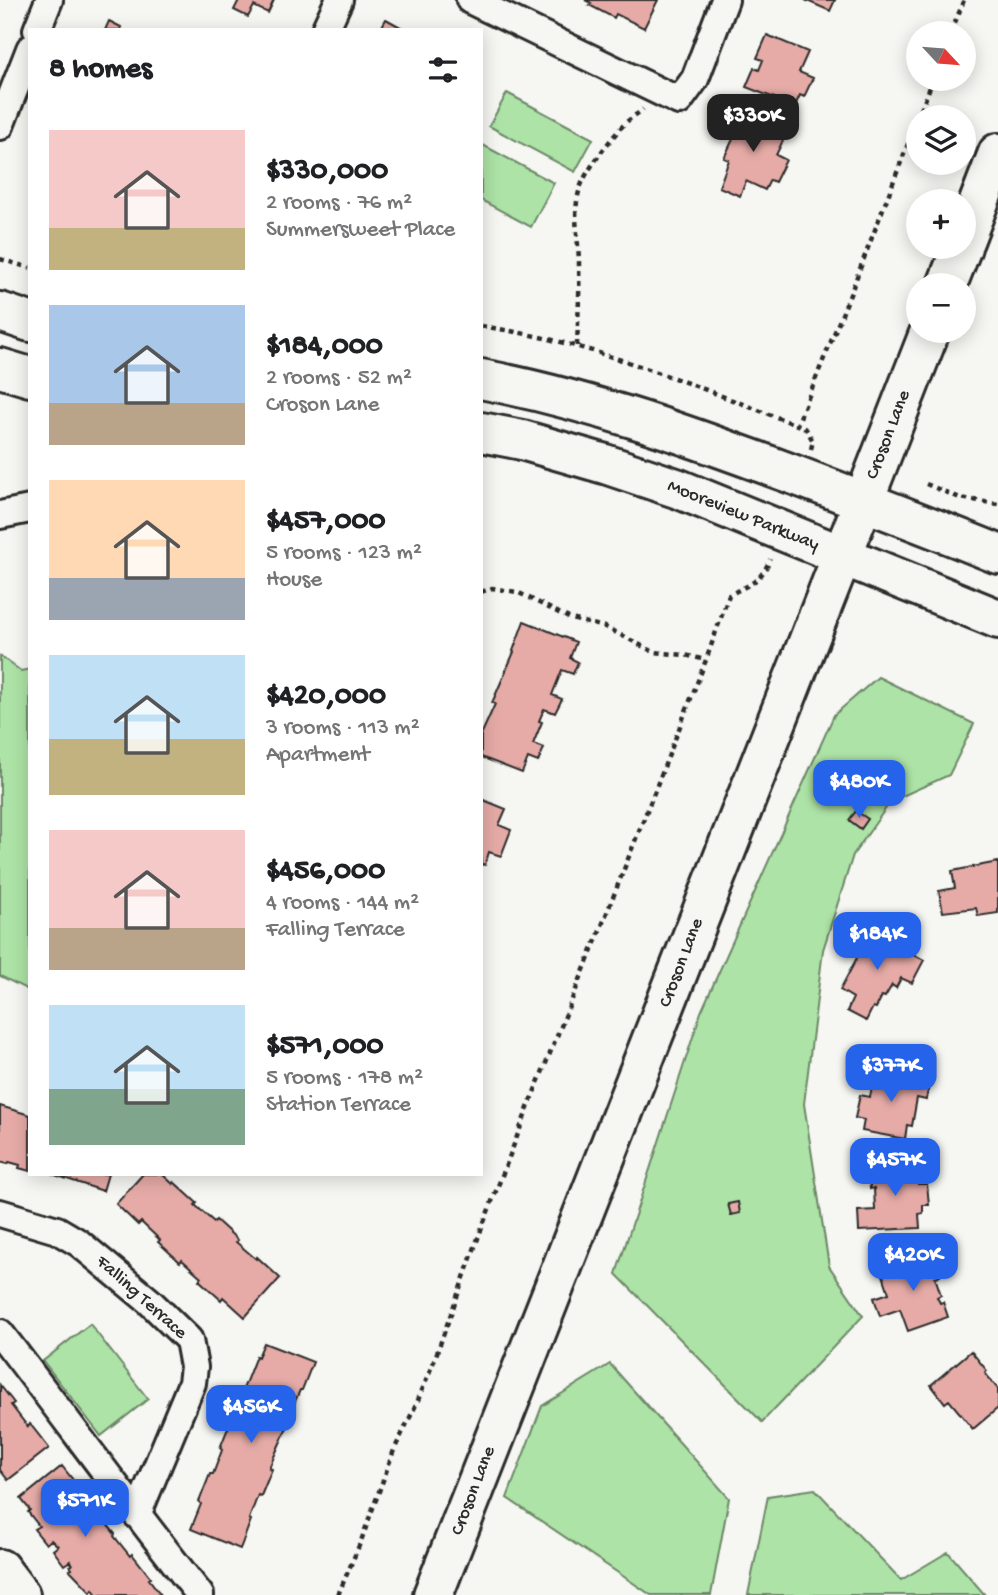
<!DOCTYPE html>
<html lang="en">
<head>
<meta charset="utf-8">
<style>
	:root { --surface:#fff; --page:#f2f2f2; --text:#202124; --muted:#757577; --accent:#2563eb }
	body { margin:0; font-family:"Gochi Hand",sans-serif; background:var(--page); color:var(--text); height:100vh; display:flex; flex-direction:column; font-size:26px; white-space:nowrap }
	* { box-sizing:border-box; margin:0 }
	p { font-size:23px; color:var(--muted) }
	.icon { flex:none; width:38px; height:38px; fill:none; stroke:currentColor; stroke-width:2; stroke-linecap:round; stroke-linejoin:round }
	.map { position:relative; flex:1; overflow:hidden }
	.drawer { position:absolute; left:28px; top:28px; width:455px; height:1148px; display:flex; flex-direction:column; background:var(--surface); border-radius:0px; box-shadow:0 4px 18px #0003 }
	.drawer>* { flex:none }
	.needle { width:46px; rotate:116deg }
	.fabs { position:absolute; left:906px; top:21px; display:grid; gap:14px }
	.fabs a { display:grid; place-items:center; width:70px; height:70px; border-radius:50%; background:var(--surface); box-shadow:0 4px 18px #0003; font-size:35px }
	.price { position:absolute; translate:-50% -60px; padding:0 16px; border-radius:14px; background:var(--accent); color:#fff; font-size:23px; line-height:46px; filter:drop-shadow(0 2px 4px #0008) }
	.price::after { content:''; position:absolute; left:50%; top:42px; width:21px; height:16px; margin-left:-10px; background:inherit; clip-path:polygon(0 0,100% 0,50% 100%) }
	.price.current { background:#222; color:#fff }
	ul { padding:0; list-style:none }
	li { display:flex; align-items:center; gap:21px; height:175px; padding:0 21px }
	li span { display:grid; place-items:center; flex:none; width:196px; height:140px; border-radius:0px; color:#555 }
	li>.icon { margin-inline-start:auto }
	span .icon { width:84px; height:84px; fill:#fffc; stroke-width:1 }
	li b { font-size:30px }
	h2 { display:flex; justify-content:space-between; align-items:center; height:84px; padding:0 21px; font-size:30px }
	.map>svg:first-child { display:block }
</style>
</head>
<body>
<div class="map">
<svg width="998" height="1595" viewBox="0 0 998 1595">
	<rect width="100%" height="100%" fill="#f6f6f2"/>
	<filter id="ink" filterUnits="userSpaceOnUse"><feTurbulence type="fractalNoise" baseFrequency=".0143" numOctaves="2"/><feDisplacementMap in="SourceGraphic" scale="14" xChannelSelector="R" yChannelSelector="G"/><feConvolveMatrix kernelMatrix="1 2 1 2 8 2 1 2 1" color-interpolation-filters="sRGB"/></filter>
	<g filter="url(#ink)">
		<!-- green -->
		<path fill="#ade3a6" stroke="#6c8768" stroke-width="2" d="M507 93 593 139 575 172 489 126Z
			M481 144 554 183 531 227 481 200Z
			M0 656 21 671 30 669V991L0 976Z
			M878 677 974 724 949 775 891 801 853 855 823 950 804 1104 829 1266 863 1316 762 1422 616 1274 701 1012 834 715Z
			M90 1324 148 1399 101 1436 43 1361Z
			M610 1364 729 1498 711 1595H651L507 1498 542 1406Z
			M815 1489 901 1580 948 1552 985 1595H748L768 1496Z"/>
		<!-- building -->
		<path fill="#e6aba7" stroke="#2b2b2b" stroke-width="2" d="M239 0H274L268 13 254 6 248 17 234 10Z
			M585 0H658L644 28 616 14 614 18 589 5 591 3Z
			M805 0H835L830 11Z
			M386 19 406 30H380Z
			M109 21 121 27 120 30H105Z
			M767 35 808 52 799 72 813 78 804 97 800 95 795 106 746 87 754 68 759 70 763 60 757 58Z
			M740 110 787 132 776 155 786 160 775 182 770 180 765 190 746 181 740 196 719 187 729 160 724 158 735 135 729 132Z
			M524 621 576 642 570 658 578 662 573 674 562 670 552 695 562 699 555 713 544 709 539 721 542 722 533 744 544 748 538 762 528 758 522 773 481 757V735L495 704 492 703 514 652 513 651Z
			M481 799 506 809 499 825 511 830 501 856 489 852 485 865 482 864 481 866Z
			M856 811 868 819 861 829 849 820Z
			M998 862V913L978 916 976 908 943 912 939 891 955 888 952 871Z
			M865 928 924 960 912 983 901 978 896 988 892 985 885 997 882 996 876 1008 873 1007 866 1021 847 1011 853 998 840 990 860 952 854 949Z
			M875 1071 930 1081 926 1100 917 1098 912 1126 907 1125 905 1139 862 1131 864 1120 855 1118 860 1095 870 1097Z
			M0 1106 30 1115V1171L19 1168 20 1165 9 1162 8 1164 0 1162Z
			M917 1162 918 1184H927L929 1205H923V1213L919 1214 920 1228 859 1231 858 1211 875 1210 874 1188 870 1189 869 1164Z
			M52 1174H108L103 1191Z
			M143 1174H162L173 1184 174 1182 197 1203 195 1205 214 1222 216 1220 238 1240 236 1242 256 1259 257 1257 280 1278 245 1317 223 1297 221 1300 199 1280 201 1277 182 1260 180 1262 158 1242 160 1240 141 1222 138 1225 116 1204Z
			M738 1202 740 1213 731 1215 728 1204Z
			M932 1255 940 1276 935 1277 941 1295 937 1297 940 1303 943 1302 948 1317 908 1331 900 1309 880 1316 874 1298 889 1293 882 1272Z
			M264 1343 313 1362 302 1390H300L289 1415 292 1416 269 1468 272 1469 261 1496 258 1495 249 1519 251 1520 240 1549 191 1529 201 1504 199 1502 210 1474H213L222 1450 220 1448 230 1423 233 1424 243 1398 240 1397 256 1356 258 1357Z
			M971 1351 987 1371 985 1373 998 1389V1408L973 1429 949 1400 945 1403 931 1385Z
			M0 1385 14 1403 11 1405 28 1427 30 1424 49 1448 8 1480 0 1470Z
			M62 1466 81 1490 79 1492 95 1513 97 1512 115 1534 114 1536 130 1556 132 1554 151 1578 149 1579 161 1595H97L93 1589 91 1592 70 1570 72 1569 70 1566 72 1565 70 1561 64 1565 53 1550 58 1546 51 1540 46 1544 34 1529 39 1526 28 1512 30 1510 21 1499Z"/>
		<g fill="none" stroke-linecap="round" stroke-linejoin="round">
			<defs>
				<path id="street" d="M470 0 679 101 695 79 725 0
					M37 30 49 0
					M325 30 339 0
					M0 126 30 49
					M0 515 30 509
					M0 1213 57 1230 79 1243 149 1301 189 1340 194 1367 192 1383 137 1515
					M0 1333C67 1420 132 1509 200 1595"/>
				<path id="secondary" d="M964 241 998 153
					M947 285 962 247
					M0 312 30 322
					M0 368 30 377
					M481 379C591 400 696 438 800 477 866 502 932 527 998 554
					M481 432 522 440 605 464 679 489 998 619
					M0 1569 20 1595
					M433 1595 864 500 930 331"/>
			</defs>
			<!-- street casing -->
			<use href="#street" stroke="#2b2b2b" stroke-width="32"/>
			<!-- secondary casing -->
			<use href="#secondary" stroke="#2b2b2b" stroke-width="44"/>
			<!-- path -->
			<path stroke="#2b2b2b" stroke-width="4.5" stroke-dasharray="5 5" stroke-linecap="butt" d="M951 33 964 0
				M0 259 30 268
				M481 326C513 331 544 337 575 346 651 367 724 397 797 425
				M577 346C578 319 580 292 579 265 579 237 570 205 584 179 590 166 619 127 630 119 635 115 639 113 643 109
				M811 449 813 441 806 429 797 425 851 292 933 79
				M926 484 960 498 998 504
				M481 592 492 588 517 592 571 619 605 627 654 652 685 655 706 660
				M338 1595 361 1541 394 1450 416 1405 434 1361 481 1230 533 1095 599 933 706 660 729 595C750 584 761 582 770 559"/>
			<!-- street -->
			<use href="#street" stroke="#f6f6f2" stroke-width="26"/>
			<!-- secondary -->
			<use href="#secondary" stroke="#f6f6f2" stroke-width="38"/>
		</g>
	</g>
	<g text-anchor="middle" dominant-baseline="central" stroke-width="7" stroke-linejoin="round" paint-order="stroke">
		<!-- street labels -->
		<g font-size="19" fill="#2b2b2b" stroke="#f6f6f2">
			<text transform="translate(889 435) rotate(-69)">Croson Lane</text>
			<text transform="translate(743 516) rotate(22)">Mooreview Parkway</text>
			<text transform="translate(682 963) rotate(-69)">Croson Lane</text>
			<text transform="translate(141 1298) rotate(42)">Falling Terrace</text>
			<text transform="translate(474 1491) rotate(-69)">Croson Lane</text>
		</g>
	</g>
</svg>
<div class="fabs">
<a><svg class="needle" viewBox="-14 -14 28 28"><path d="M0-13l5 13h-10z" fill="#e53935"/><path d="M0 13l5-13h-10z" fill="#757577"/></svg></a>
<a><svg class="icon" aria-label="layers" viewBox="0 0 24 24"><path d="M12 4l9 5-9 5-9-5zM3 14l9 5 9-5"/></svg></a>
<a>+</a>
<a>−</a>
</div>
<b class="price current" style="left:753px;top:154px">$330K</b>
<b class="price" style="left:859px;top:820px">$480K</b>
<b class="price" style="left:877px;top:972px">$184K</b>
<b class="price" style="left:891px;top:1104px">$377K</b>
<b class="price" style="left:895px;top:1198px">$457K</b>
<b class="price" style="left:913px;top:1293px">$420K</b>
<b class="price" style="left:251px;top:1445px">$456K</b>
<b class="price" style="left:85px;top:1539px">$571K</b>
<section class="drawer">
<h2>8 homes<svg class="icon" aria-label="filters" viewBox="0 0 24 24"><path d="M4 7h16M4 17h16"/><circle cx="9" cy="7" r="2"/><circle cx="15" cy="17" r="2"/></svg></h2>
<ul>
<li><span style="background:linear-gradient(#f6c9c9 70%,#c2b280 0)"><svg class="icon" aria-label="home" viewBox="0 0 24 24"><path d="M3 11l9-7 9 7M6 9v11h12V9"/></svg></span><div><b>$330,000</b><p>2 rooms · 76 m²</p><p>Summersweet Place</p></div></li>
<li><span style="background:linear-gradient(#a9c7e8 70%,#b9a48a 0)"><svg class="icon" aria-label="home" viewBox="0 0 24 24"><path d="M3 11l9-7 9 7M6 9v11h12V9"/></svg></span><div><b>$184,000</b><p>2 rooms · 52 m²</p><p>Croson Lane</p></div></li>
<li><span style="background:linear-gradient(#ffd9b3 70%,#9aa5b1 0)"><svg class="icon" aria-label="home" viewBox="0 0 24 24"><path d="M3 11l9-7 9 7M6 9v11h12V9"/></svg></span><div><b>$457,000</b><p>5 rooms · 123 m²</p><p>House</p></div></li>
<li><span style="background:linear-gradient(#bfe0f5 60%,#c2b280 0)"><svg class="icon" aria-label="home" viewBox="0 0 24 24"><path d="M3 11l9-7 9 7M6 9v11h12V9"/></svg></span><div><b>$420,000</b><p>3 rooms · 113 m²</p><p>Apartment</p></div></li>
<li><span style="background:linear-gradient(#f6c9c9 70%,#b9a48a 0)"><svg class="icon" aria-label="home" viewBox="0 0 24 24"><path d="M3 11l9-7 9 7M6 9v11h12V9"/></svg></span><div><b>$456,000</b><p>4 rooms · 144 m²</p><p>Falling Terrace</p></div></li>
<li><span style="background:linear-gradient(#bfe0f5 60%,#7fa58c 0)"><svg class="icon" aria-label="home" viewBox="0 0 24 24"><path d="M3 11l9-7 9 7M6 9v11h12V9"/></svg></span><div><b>$571,000</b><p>5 rooms · 178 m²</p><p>Station Terrace</p></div></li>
</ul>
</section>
</div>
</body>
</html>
